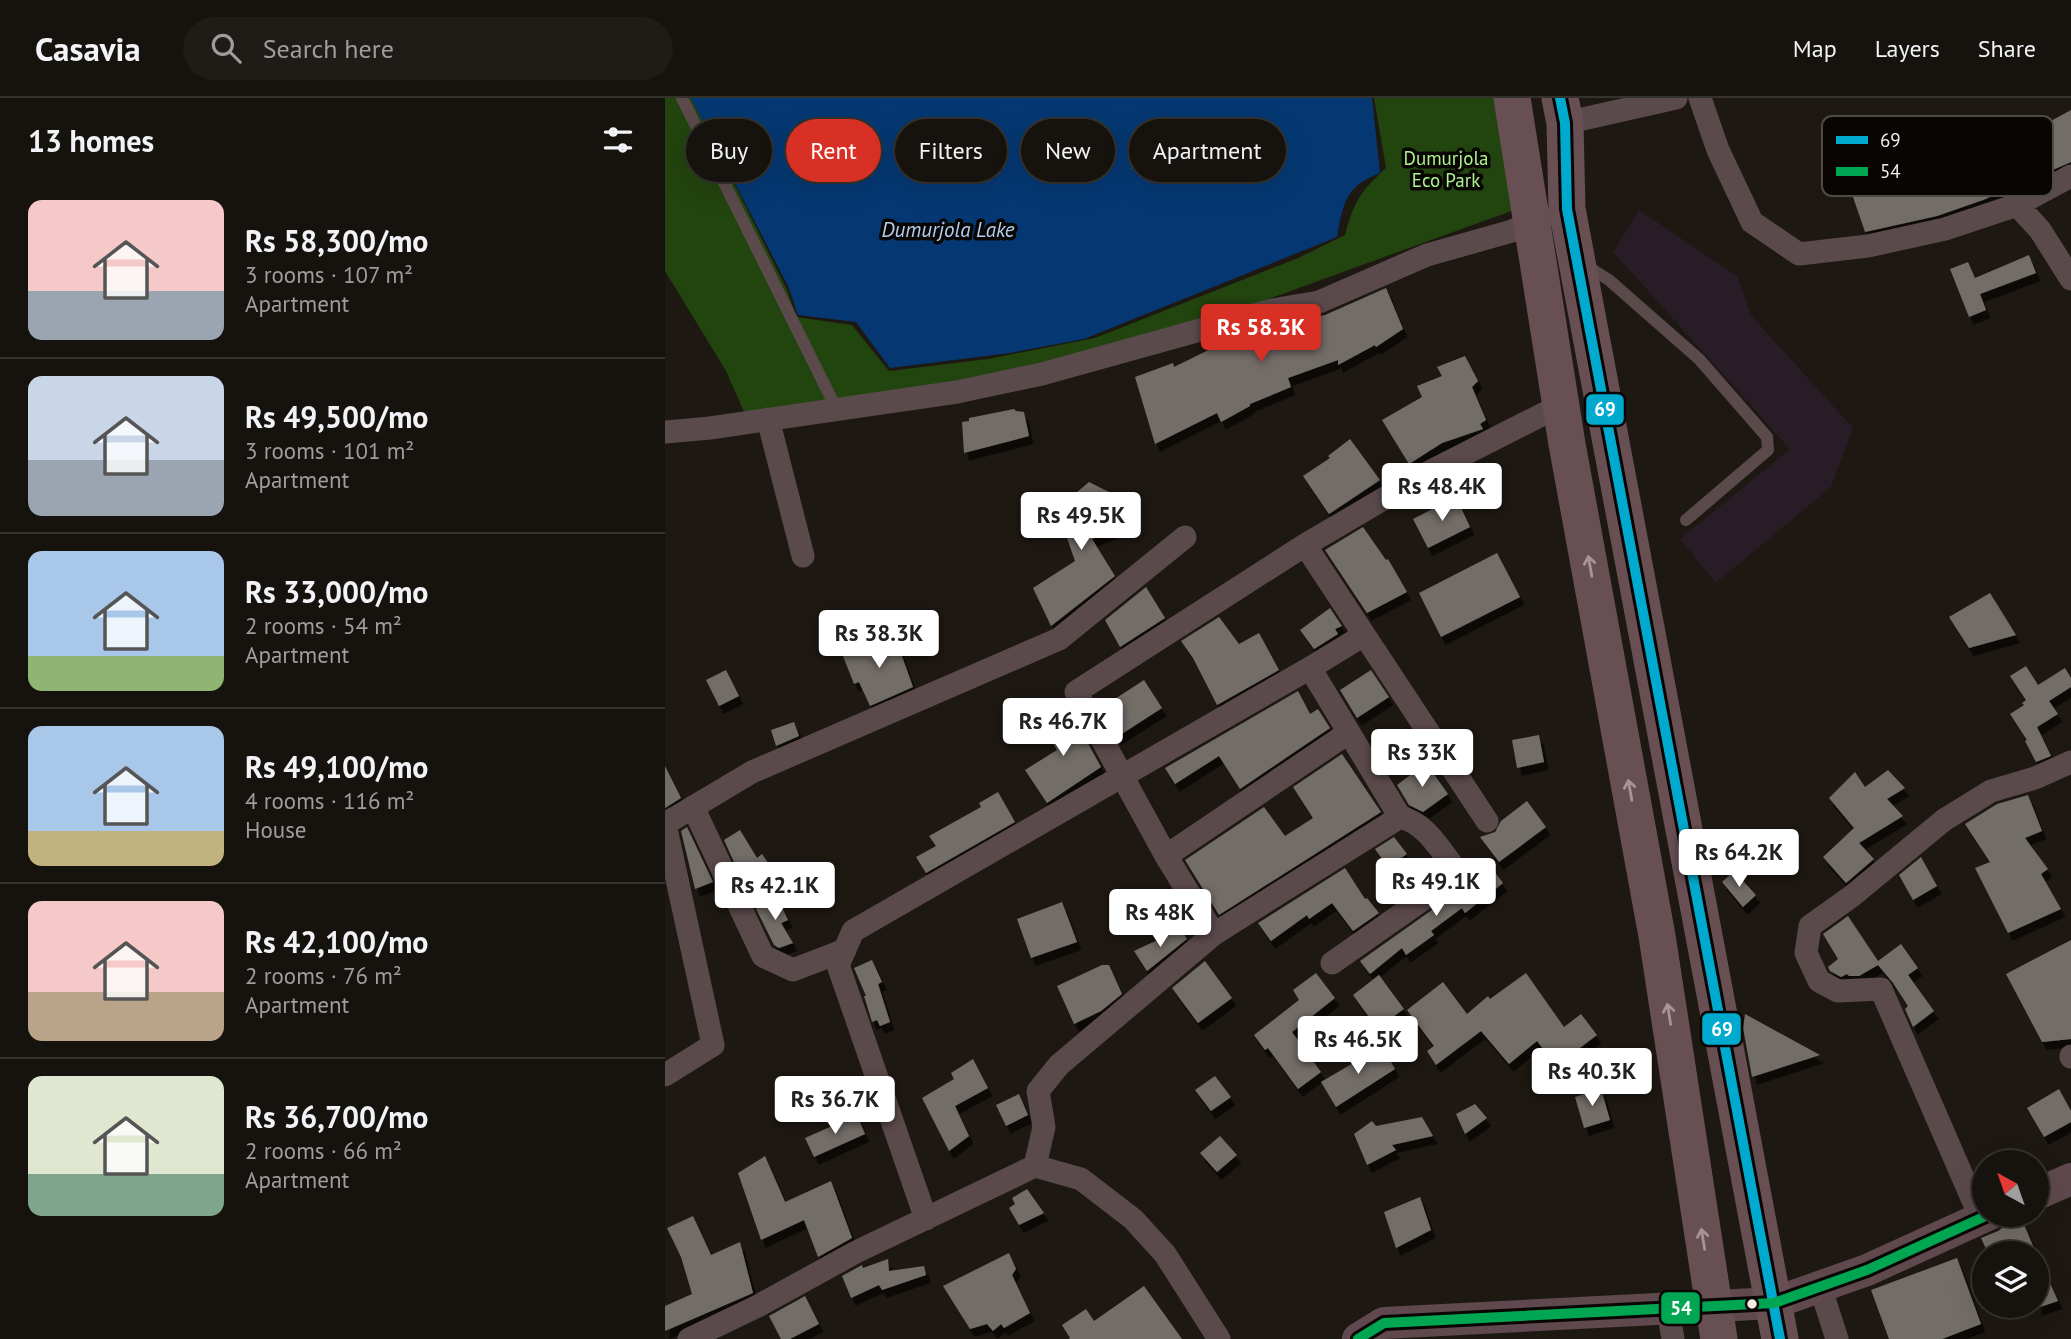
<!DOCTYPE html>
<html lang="en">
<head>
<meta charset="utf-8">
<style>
	:root { --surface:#16120e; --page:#1f1b17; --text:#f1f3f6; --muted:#9e9e9e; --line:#35322e; --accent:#d93025 }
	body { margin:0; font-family:"PT Sans",sans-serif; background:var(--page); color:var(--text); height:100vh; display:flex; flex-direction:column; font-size:26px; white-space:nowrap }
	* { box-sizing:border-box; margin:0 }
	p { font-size:23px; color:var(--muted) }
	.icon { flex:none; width:38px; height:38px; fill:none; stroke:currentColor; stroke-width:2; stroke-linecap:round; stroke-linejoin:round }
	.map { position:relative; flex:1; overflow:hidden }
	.panel { display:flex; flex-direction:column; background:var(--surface); width:665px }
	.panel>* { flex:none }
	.banner { position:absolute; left:21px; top:21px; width:665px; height:63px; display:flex; gap:14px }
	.needle { width:46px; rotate:320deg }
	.controls { position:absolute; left:1307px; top:1052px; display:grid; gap:14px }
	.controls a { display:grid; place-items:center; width:77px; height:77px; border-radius:50%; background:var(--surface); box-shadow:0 7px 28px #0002,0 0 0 2px var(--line); font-size:35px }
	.price { position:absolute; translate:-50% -60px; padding:0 16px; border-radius:7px; background:#fff; color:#222; font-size:23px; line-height:46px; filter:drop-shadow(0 2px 4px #0008) }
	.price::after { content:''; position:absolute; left:50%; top:42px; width:21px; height:16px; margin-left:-10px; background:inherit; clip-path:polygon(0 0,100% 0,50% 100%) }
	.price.on { background:var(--accent); color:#fff }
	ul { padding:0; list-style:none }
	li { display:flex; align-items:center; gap:21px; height:175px; padding:0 28px }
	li+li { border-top:2px solid var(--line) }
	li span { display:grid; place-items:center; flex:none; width:196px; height:140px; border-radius:14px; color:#555 }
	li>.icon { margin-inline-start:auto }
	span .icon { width:84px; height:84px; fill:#fffc; stroke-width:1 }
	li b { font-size:30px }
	h2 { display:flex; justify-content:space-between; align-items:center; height:84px; padding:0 28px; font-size:30px }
	.tag { padding:0 24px; border-radius:32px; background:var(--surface); box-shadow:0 7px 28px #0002,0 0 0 2px var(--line); font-size:24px; line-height:63px }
	.tag.on { background:var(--accent); color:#fff }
	header { display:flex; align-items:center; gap:42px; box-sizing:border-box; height:98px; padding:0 35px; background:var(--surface); border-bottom:2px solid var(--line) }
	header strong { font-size:33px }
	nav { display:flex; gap:38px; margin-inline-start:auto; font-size:24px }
	.search { width:490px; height:63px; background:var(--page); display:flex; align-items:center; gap:18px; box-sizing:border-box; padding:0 24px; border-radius:38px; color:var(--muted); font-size:26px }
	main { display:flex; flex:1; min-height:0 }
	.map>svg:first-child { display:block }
</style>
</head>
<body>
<header>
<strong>Casavia</strong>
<div class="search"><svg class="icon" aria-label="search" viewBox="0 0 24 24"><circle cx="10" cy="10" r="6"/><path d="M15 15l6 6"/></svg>Search here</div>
<nav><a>Map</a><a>Layers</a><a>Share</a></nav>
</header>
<main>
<section class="panel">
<h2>13 homes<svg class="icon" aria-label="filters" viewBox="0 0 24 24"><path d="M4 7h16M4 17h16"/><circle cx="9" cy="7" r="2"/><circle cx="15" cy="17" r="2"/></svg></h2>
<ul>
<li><span style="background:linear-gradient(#f6c9c9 65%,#9aa5b1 0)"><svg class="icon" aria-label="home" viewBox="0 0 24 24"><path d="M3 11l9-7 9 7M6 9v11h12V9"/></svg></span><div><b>Rs 58,300/mo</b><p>3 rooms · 107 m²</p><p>Apartment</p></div></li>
<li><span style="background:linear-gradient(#c9d6e8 60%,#9aa5b1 0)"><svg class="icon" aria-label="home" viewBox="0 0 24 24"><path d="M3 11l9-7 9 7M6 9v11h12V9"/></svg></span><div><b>Rs 49,500/mo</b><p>3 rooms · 101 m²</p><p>Apartment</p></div></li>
<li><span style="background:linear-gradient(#a9c7e8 75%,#8fb573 0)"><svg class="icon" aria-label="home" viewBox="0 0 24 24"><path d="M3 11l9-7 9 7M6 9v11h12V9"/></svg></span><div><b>Rs 33,000/mo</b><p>2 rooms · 54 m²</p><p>Apartment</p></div></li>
<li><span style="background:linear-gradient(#a9c7e8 75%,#c2b280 0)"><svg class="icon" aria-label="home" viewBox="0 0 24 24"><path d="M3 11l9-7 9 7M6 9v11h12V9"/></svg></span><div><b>Rs 49,100/mo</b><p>4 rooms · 116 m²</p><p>House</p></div></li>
<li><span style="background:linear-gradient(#f6c9c9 65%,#b9a48a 0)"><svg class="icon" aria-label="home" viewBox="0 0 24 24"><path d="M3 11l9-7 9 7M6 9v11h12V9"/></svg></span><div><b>Rs 42,100/mo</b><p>2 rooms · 76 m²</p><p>Apartment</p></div></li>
<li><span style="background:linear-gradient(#dfe7d0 70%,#7fa58c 0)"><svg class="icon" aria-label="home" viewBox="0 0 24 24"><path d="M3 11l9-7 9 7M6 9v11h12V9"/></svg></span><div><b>Rs 36,700/mo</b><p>2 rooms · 66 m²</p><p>Apartment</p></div></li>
</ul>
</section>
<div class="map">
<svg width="1406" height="1241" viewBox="0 0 1406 1241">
	<defs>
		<filter id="shadow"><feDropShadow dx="4.5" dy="8" stdDeviation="0" flood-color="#0009"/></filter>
	</defs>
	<rect width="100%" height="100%" fill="#1e1812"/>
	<!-- medical -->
	<path fill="#281c27" d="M974 112 1072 178 1086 217 1188 330 1166 389 1051 485 1015 441 1125 351 948 154Z"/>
	<!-- green -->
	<path fill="#22440f" d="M0 0H27L123 194 131 219 187 227 224 273 323 261 430 240 633 160 680 137C689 103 695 94 721 70L709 0H830L849 112 562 216 386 270 84 325 61 273 0 173Z"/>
	<!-- water -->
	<path fill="#053872" d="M26 0H707L715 75C680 88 678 106 672 139L419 241 345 255 225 270 191 224 133 217 124 190Z"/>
	<!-- building -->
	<path fill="#736d67" filter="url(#shadow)" d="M1406 12V64L1318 102 1272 118 1200 134 1188 99 1298 61 1299 63 1352 40 1353 41Z
		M1364 157 1371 175 1315 196 1321 212 1304 219 1285 171 1303 164 1310 180Z
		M721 190 738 231 711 249 710 247 673 267V262L623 280 626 289 585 306V308L556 324 552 315 490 346 470 279 508 265 509 269 562 243 564 248 595 230 660 217Z
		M800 258 813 283 807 289 821 322 815 326 818 331 777 345 744 366 717 322 757 299 752 288 777 278 772 269Z
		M349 311 351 313 359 314 364 338 299 355 297 324 304 323V320Z
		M685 341 715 382 664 416 638 378 665 360 663 358Z
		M424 384 452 398 454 430 427 441 450 478 386 528 368 490 410 463 392 411Z
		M791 399 805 429 763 450 748 421Z
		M698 429 721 462 723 461 742 494 702 515 660 452Z
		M832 455 855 499 776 539 754 495Z
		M481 489 500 520 455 549 440 522Z
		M1325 495 1351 537 1304 550 1284 519Z
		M665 510 677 528 670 531 673 536 649 551 635 532Z
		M554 519 574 546 594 535 614 572 552 607 528 560 516 543Z
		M229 536 248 589 205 608 194 584 189 586 178 558Z
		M1361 568 1373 587 1400 570 1406 580V589L1384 603 1393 616 1372 629 1386 658 1371 664 1360 643 1362 642 1345 616 1359 607 1357 605 1361 602 1345 578Z
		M61 572 74 598 54 608 41 582Z
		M706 572 724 599 692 620 675 592Z
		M479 582 497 610 452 639 436 610Z
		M633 593 645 616 653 611 665 630 575 691 554 658 510 686 500 670Z
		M403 609 436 669 382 705 360 672 392 652 377 626Z
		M129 624 134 638 111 648 106 632Z
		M874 637 879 664 852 670 847 642Z
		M677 656 716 714 554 817 520 762 599 709 620 738 648 720 628 689Z
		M761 665 783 696 758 714 744 707 732 687Z
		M0 668 16 700 0 710Z
		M1223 672 1240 690 1222 701 1238 718 1194 745 1209 761 1181 785 1158 759 1189 730 1164 700 1190 674 1200 689Z
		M333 694 350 724 261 775 251 759 271 748 264 738 316 709 314 705Z
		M1363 697 1377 733 1360 740 1383 771 1376 776 1396 811 1343 835 1310 770 1325 764 1300 726 1332 706Z
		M862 703 881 729 834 764 815 739 830 734 836 723Z
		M22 729 48 784 30 791 16 733Z
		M75 732 92 760 97 756 112 778 98 788 84 768 73 773 59 742Z
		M729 739 742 756 723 769 710 751Z
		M1256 759 1272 788 1248 802 1234 777Z
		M823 765 838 785 800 815 797 810 766 833 769 837 741 857 737 850 705 876 695 863 802 787 808 777Z
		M680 770 700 801 702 800 714 815 688 833 667 805 644 821 642 817 606 843 593 825Z
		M1069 773 1091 797 1078 809 1057 784Z
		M111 797 123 822 116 825 128 845 114 850 109 847 91 811Z
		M397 804 412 844 366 860 352 821Z
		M1183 818 1213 863 1236 846 1253 870 1243 877 1269 913 1248 929 1240 911 1243 908 1228 885 1213 867 1194 878H1184L1182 876 1176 879 1165 873 1163 869 1173 861 1158 836Z
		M516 831 522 841 482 873 469 853Z
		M1406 842V941L1377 944 1341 876Z
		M207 862 217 884 213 886 225 924 215 928 212 922 207 924 199 898H201L189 870Z
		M540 863 567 900 533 925 507 890Z
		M437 867H444L457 896 436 913 409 926 392 888Z
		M651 875 670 900 627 934 656 974 633 991 603 950 600 952 589 937 634 902 628 892Z
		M861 875 899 929 916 916 932 937 891 968 872 943 844 966 816 933 771 967 762 953 769 948 742 912 778 884 802 916 823 898 825 901Z
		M714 877 739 911 712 930 688 897Z
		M1080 916 1155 957 1087 979 1078 930Z
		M717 948 730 971 671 1009 656 984Z
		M308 961 323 990 290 1008 304 1038 284 1053 257 1000 289 981 286 975Z
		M550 978 566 999 546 1013 530 992Z
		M936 991 945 1022 919 1030 910 999Z
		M1394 991 1406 1013V1024L1379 1039 1362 1010Z
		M354 996 363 1017 341 1028 331 1007Z
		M810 1006 822 1020 800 1036 791 1016Z
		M192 1017 200 1036 149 1059 140 1040Z
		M757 1019 768 1038 727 1047 731 1052 702 1067 689 1036 707 1023 711 1028Z
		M555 1038 572 1057 552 1074 535 1055Z
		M100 1058 120 1104 166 1083 187 1140 153 1159 139 1122 96 1142 73 1075Z
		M362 1091 379 1115 354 1127 344 1110 350 1106 347 1100Z
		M755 1099 766 1132 731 1150 719 1114Z
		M1355 1117 1371 1155H1323L1316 1140 1333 1133Z
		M28 1118 46 1157 75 1144 88 1195 0 1233V1208L27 1196 16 1159 2 1130Z
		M344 1155 351 1171 347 1177 365 1215 339 1230 336 1226 328 1233 322 1226 305 1231 278 1188Z
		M1372 1156 1393 1203 1372 1210Z
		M1292 1160 1316 1226 1277 1241H1224L1206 1192Z
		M223 1161 224 1173 259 1168 261 1177 217 1192 214 1187 186 1200 177 1178 197 1167 198 1170Z
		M479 1188 517 1241H404L405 1240 397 1227 421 1211 429 1223Z
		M140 1198 154 1226 125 1241H116L104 1218Z"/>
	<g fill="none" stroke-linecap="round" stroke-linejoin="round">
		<!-- service -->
		<path stroke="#5b4a4c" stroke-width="12" d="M17 0 171 310
			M920 167 944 182 1034 261 1102 339 1103 352 1021 422"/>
		<!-- minor -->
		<path stroke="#5b4a4c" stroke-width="23" d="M1035 0 1053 52 1087 124 1134 156 1203 148 1280 131 1352 107 1406 78
			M900 25 1011 0
			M1352 107 1375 132 1406 181
			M103 321 138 458
			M0 334 45 330 292 294 377 276 607 212 654 204 762 157 847 133 876 120
			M640 447 822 723
			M645 570 735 719C762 725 777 755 794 776L667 865
			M28 709 98 858 128 872 180 852
			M501 758 683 635
			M549 836 501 758 411 594 640 447 766 373 896 307
			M1406 958V959
			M0 977 48 947 0 726 87 674 394 541 520 439
			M370 1068 379 1029 373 993 394 967 549 836 735 719
			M261 1121 173 867 188 833 645 570 699 537
			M1316 1121 1216 891 1173 893 1154 883 1141 855 1145 828 1187 798 1279 722 1326 693 1370 680 1406 664
			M1155 1188 1172 1241
			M1003 1211 1008 1241
			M24 1241 93 1208 191 1154 370 1068 416 1081 468 1121 500 1156 554 1241"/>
		<!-- secondary -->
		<path stroke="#5f494e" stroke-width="32" d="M1372 1096 1406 1081
			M693 1241 719 1225 1109 1205 1202 1172 1325 1116"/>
		<!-- primary -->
		<path stroke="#684f54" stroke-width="37" d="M847 0 902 346 992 838 1054 1241
			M895 0 900 25 902 111 1115 1241"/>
		<defs>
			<path id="bus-1" d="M895 0 900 25 902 111 1115 1241"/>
			<path id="bus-2" d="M693 1241 719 1225 1109 1205 1202 1172 1325 1116"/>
		</defs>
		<!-- bus-1 casing -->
		<use href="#bus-1" stroke="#090503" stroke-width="16"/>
		<!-- bus-2 casing -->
		<use href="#bus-2" stroke="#090503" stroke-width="16"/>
		<!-- bus-1 -->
		<use href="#bus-1" stroke="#00a9ce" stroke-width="10"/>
		<!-- bus-2 -->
		<use href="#bus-2" stroke="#00a651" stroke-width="10"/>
	</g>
	<!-- one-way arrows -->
	<defs><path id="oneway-shaft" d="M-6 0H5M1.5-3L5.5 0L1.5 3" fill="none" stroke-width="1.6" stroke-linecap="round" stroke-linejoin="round" transform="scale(1.75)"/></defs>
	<g stroke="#a79595">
		<use href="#oneway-shaft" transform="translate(925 468) rotate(-100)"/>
		<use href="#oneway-shaft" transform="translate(965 692) rotate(-100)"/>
		<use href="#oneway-shaft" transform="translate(1004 916) rotate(-99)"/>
		<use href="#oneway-shaft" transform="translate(1038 1141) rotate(-99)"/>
	</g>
	<!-- markers -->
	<circle fill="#f3ebe4" stroke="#090503" stroke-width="2.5" cx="1087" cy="1206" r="6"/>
	<g text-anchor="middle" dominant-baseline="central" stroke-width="7" stroke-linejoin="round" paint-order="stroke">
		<!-- park labels -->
		<g font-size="19" fill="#abf38d" stroke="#090503">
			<text x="781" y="60">Dumurjola<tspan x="781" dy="22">Eco Park</tspan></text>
		</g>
		<!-- water labels -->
		<g font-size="21" font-style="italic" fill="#b2cef3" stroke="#090503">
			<text x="283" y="131">Dumurjola Lake</text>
		</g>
	</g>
	<!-- legend -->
	<rect x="1157" y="18" width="231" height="80" rx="10" fill="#090503" stroke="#4f4a46" stroke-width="2"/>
	<rect x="1171" y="38" width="32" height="8" fill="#00a9ce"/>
	<rect x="1171" y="69" width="32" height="9" fill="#00a651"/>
	<g font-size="19" fill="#f3ebe4">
		<text x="1215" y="49">69</text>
		<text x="1215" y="80">54</text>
	</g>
	<g stroke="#090503" stroke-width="2.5">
		<rect x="920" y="295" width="40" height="33" rx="7" fill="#00a9ce"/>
		<rect x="1036" y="914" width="41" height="34" rx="7" fill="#00a9ce"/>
		<rect x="995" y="1193" width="41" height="34" rx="7" fill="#00a651"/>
	</g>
	<g font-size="19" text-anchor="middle" font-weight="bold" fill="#fff">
		<text x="940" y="318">69</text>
		<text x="1057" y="938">69</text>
		<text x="1016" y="1217">54</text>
	</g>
</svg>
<div class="controls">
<a><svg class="needle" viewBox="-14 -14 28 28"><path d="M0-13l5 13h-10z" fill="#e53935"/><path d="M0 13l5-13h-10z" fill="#9e9e9e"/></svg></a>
<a><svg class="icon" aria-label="layers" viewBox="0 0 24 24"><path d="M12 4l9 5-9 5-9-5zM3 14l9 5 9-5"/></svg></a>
</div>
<b class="price on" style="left:596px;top:266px">Rs 58.3K</b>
<b class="price" style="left:777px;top:425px">Rs 48.4K</b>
<b class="price" style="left:416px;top:454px">Rs 49.5K</b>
<b class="price" style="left:214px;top:572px">Rs 38.3K</b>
<b class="price" style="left:398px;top:660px">Rs 46.7K</b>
<b class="price" style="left:757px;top:691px">Rs 33K</b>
<b class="price" style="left:1074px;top:791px">Rs 64.2K</b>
<b class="price" style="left:771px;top:820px">Rs 49.1K</b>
<b class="price" style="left:110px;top:824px">Rs 42.1K</b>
<b class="price" style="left:495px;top:851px">Rs 48K</b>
<b class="price" style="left:693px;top:978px">Rs 46.5K</b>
<b class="price" style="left:927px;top:1010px">Rs 40.3K</b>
<b class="price" style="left:170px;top:1038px">Rs 36.7K</b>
<div class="banner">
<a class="tag">Buy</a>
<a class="tag on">Rent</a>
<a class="tag">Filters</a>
<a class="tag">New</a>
<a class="tag">Apartment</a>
</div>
</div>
</main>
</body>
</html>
